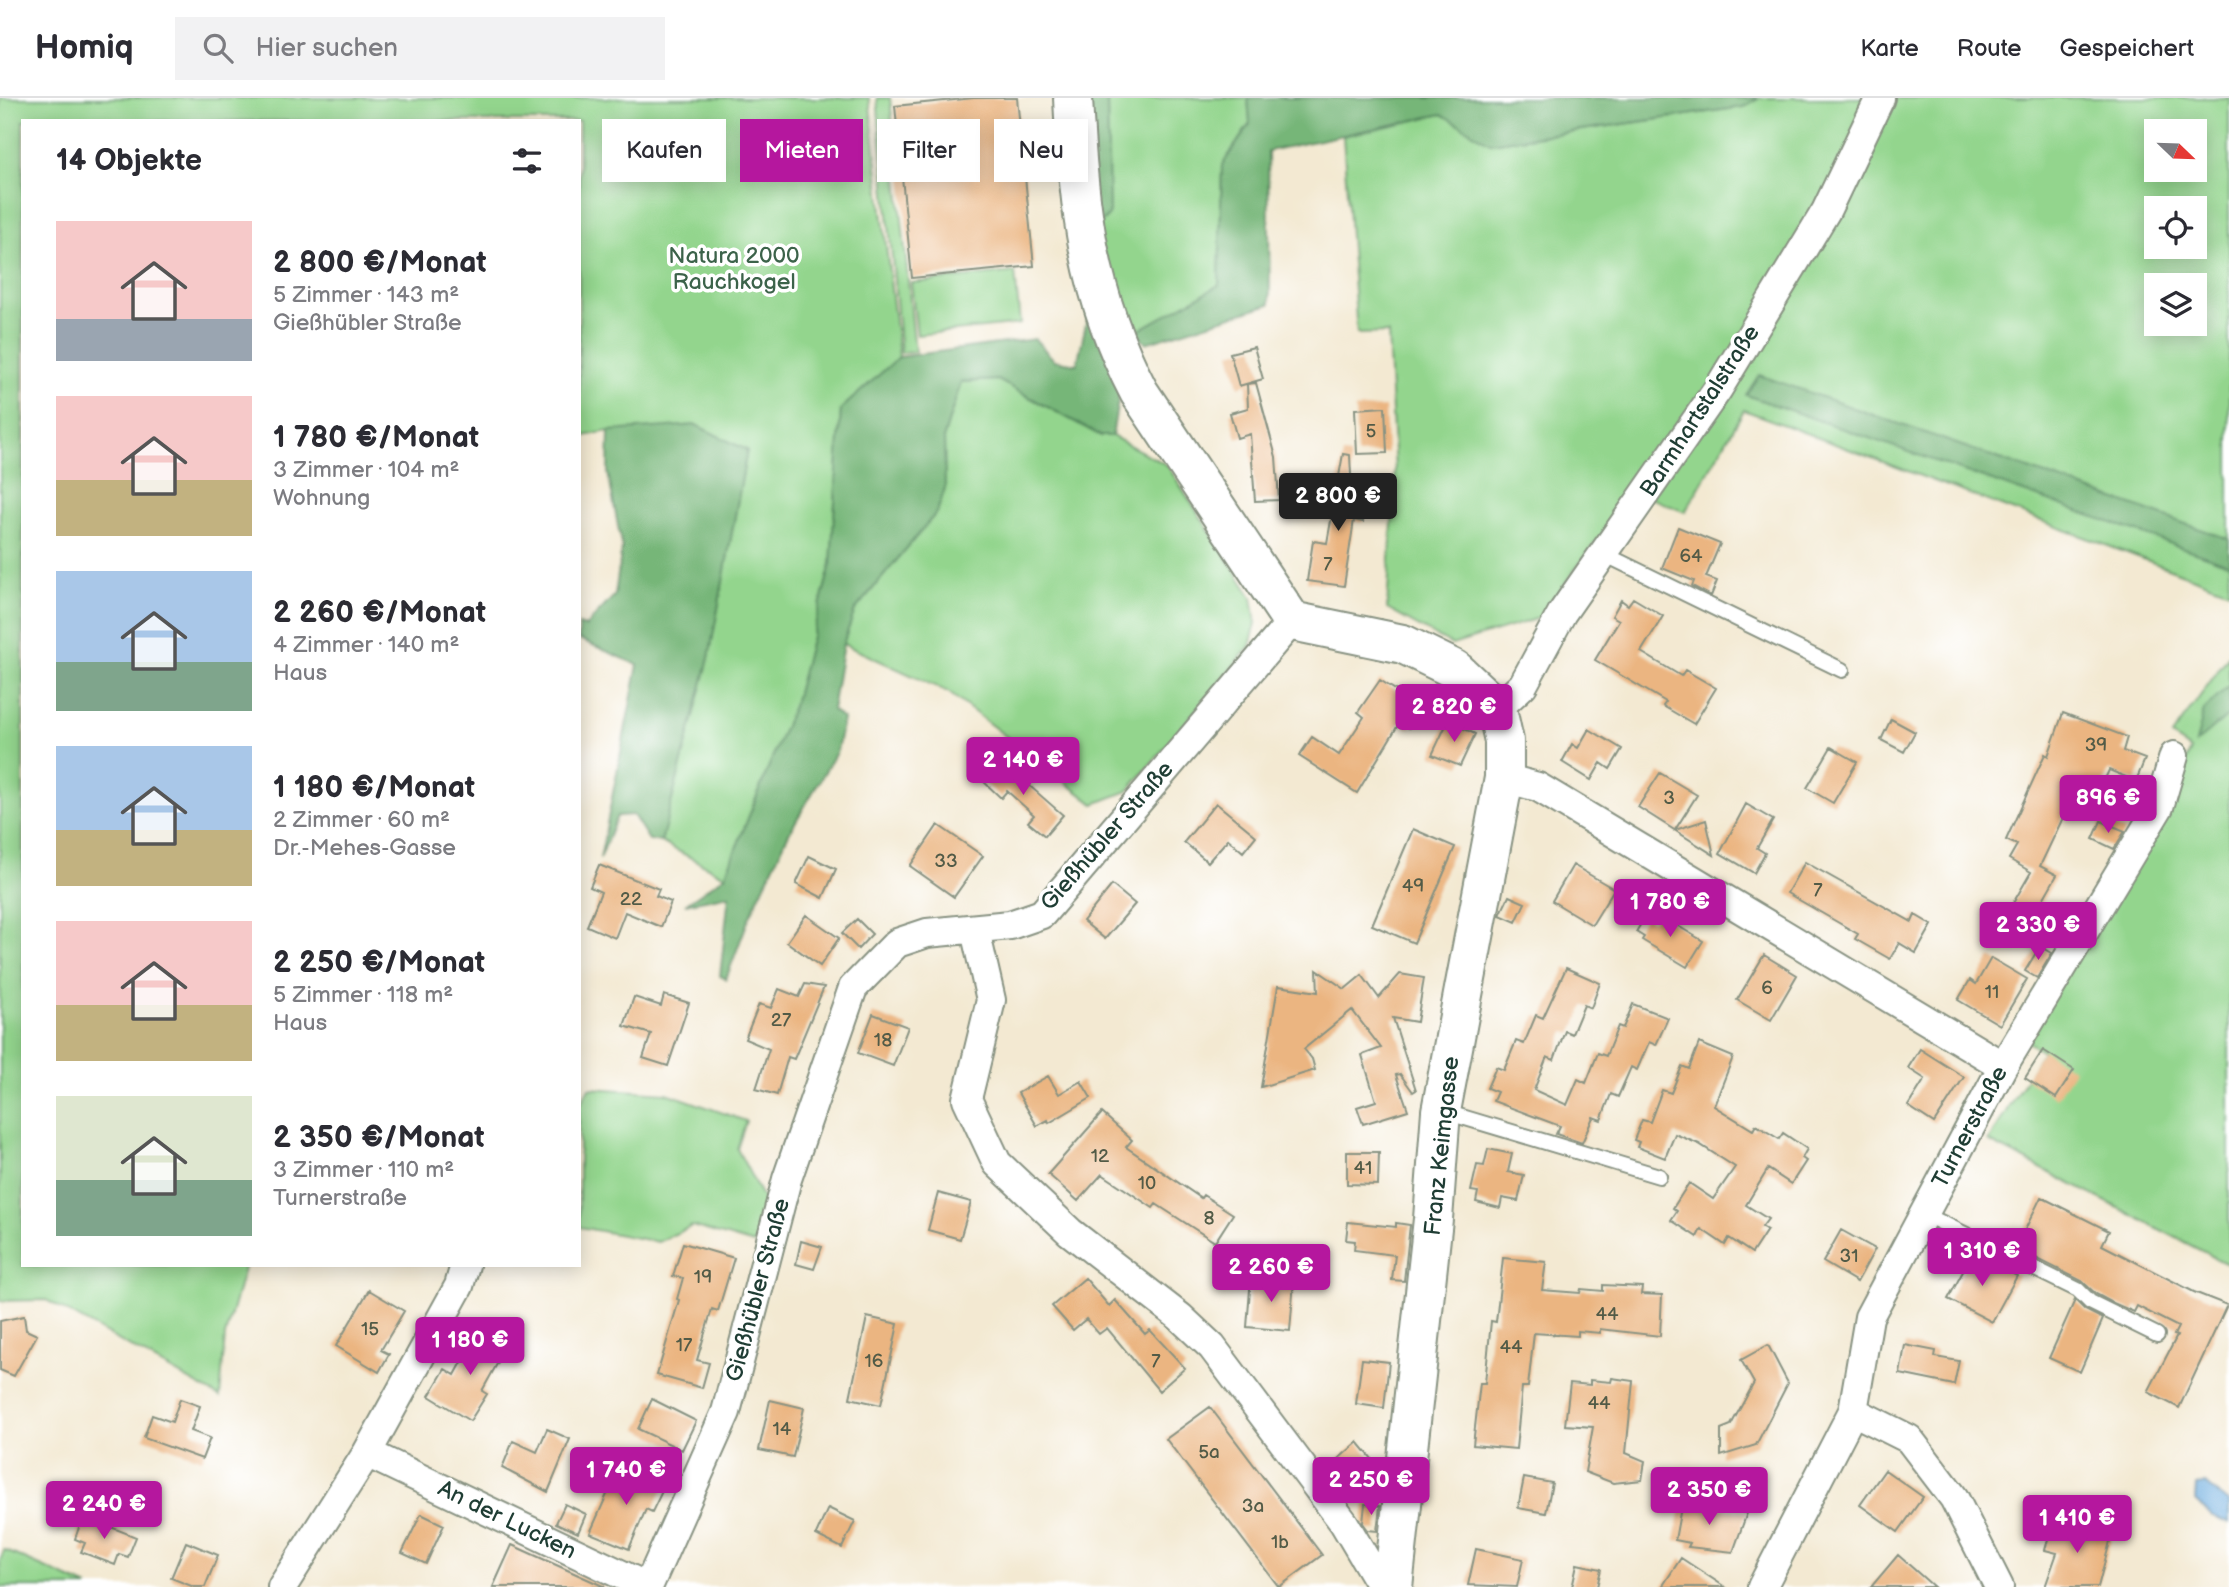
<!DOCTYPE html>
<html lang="de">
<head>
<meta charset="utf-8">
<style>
	:root { --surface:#fff; --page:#f2f2f3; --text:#2b2b33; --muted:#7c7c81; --line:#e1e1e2; --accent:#b5179e }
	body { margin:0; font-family:"Balsamiq Sans",sans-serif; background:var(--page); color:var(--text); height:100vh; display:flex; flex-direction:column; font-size:26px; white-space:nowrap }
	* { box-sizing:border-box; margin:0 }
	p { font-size:23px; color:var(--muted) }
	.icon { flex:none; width:38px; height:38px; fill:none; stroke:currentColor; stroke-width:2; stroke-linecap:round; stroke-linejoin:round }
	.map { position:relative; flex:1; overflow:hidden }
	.side { position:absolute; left:21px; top:21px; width:560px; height:1148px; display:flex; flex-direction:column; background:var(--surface); border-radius:0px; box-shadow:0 4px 18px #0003 }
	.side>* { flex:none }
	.top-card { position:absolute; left:602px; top:21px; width:665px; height:63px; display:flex; gap:14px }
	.needle { width:46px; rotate:113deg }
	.fabs { position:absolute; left:2144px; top:21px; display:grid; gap:14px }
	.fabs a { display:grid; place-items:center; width:63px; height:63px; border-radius:0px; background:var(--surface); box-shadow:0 4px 18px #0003; font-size:35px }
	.price { position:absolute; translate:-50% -60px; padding:0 16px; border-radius:7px; background:var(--accent); color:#fff; font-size:23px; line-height:46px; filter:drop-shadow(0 2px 4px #0008) }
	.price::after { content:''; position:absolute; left:50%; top:42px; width:21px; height:16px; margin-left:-10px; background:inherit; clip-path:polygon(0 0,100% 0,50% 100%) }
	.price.on { background:#222; color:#fff }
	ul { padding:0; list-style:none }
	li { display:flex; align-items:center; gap:21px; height:175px; padding:0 35px }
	li span { display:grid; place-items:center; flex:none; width:196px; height:140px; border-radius:0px; color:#555 }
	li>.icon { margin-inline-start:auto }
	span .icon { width:84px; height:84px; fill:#fffc; stroke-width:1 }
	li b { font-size:30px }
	h2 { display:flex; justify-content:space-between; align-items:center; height:84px; padding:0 35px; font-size:30px }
	.pill { padding:0 24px; border-radius:0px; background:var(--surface); box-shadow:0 4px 18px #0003; font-size:24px; line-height:63px }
	.pill.on { background:var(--accent); color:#fff }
	header { display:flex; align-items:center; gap:42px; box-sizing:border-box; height:98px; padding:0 35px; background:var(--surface); border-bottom:2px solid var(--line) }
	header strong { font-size:33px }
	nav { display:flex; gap:38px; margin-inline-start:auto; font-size:24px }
	.search { width:490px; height:63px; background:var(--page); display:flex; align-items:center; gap:18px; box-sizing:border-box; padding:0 24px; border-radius:0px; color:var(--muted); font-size:26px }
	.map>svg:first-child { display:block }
</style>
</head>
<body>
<header>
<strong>Homiq</strong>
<div class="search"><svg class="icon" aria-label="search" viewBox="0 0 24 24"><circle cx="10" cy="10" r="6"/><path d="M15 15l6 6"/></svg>Hier suchen</div>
<nav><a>Karte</a><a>Route</a><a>Gespeichert</a></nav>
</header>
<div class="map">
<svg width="2229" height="1489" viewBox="0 0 2229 1489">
	<rect width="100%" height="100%" fill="#fff"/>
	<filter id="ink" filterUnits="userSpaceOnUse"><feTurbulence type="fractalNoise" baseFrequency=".0143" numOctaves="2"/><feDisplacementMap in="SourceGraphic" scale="14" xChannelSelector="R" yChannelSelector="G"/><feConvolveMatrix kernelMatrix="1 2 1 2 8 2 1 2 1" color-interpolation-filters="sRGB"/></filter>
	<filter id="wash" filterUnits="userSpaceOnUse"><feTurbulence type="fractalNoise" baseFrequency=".00686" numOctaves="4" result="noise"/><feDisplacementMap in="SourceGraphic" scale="28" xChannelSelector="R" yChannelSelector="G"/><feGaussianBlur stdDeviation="1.57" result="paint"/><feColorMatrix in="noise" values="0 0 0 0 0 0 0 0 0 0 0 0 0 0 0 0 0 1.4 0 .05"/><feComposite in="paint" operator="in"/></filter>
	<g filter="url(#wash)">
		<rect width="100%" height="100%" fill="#f3e9d2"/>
		<!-- green -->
		<path fill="#93d58d" stroke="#598960" stroke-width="2" fill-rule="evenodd" d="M0 0H869L899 259 841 311 831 466 795 603 725 778 661 744 709 560 747 352 609 333 579 339V23H23V1167H245L225 1238 220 1299 46 1202 0 1203Z
			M877 0H890L915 254 901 255Z
			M1107 0H1248L1250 25 1222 67 1219 187 1134 235 1094 132 1109 117Z
			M1759 0H2229V493L1744 312 1685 414 1634 393 1539 520 1452 547 1387 511 1395 374 1388 235 1357 236 1343 38 1443 16 1490 45 1743 9ZM2156 33H2194V72H2156ZM2156 110H2194V149H2156ZM2156 187H2194V226H2156Z
			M1015 174 1020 226 917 237 911 185Z
			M998 282 1101 338H1112L1167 367 1252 499 1256 525 1250 548 1128 693 1094 706 948 594 843 546 855 512 937 414 945 390 944 338 961 284Z
			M2229 557V1167L1988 1043 2043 953 2024 942 2161 715 2191 652 2172 638Z
			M589 990 667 995 746 1023 737 1051 768 1110 754 1146 692 1128 658 1144 579 1129V1009Z
			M4 1452 88 1489H0V1462Z"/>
		<!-- forest -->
		<path fill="#76b678" stroke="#4a7a56" stroke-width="2" d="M1089 0H1107L1109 117 1094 132Z
			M1248 0H1759L1743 9 1490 45 1442 16 1268 53 1270 206 1146 245 1134 235 1219 187 1222 67 1250 26Z
			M1092 199 1121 286 1112 338H1101L998 282 961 284 944 338 945 390 937 414 855 512 843 546 832 612 843 621 837 653 789 735 749 820 726 881 720 878 729 797 685 806 725 778 795 603 831 466 841 311 899 259 1035 241 1054 262 1077 266Z
			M1759 277 2229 441V466L1746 297Z
			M696 327 747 352 709 560 661 744 649 742 633 717 617 718 600 761 638 567 579 541V527L585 529 615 497 622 449 608 375 609 333Z
			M2229 588V617L2196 645 2204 612Z"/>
		<!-- water -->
		<path fill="#6babde" stroke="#457489" stroke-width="2" d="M2206 1386 2229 1405V1426L2211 1418 2195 1403 2196 1387Z"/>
		<g id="blocks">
			<!-- building -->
			<path fill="#ebb581" d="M974 0H1017L1034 168 912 180 895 8Z
				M1254 249 1263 281 1239 288 1230 255Z
				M1256 285 1276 359 1279 402 1255 403 1250 336 1237 340 1230 315 1248 310 1247 286Z
				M1385 309 1387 355 1357 356 1355 311Z
				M1343 356 1350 357 1352 397 1367 399 1363 424 1354 422 1344 488 1307 483 1313 443 1327 445Z
				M1678 429 1720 446 1706 479 1717 483 1711 498 1692 488 1694 483 1662 470Z
				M1633 500 1663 518 1641 554 1681 578 1685 572 1716 590 1694 626 1663 608 1666 604 1595 562 1619 522 1612 518 1621 502 1628 507Z
				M1380 582 1423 610 1409 630 1400 624 1357 695 1299 658 1312 639 1339 657 1364 619 1358 614Z
				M2063 615 2127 639 2123 653 2145 661 2136 683 2109 672 2089 716 2069 707 2040 768 2057 777 2029 826 2008 814 2031 774 2009 761 2017 747 2006 742 2045 656 2048 658Z
				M1891 621 1915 634 1904 654 1881 642Z
				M1448 623 1475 636 1460 668 1432 657Z
				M1589 631 1622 651 1610 671 1601 665 1591 682 1562 664 1572 646 1578 650Z
				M1831 649 1857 664 1833 705 1807 690Z
				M1000 662 1063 717 1045 738 1028 724 1034 717 1007 693 1001 700 982 682Z
				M1660 675 1697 697 1675 732 1706 722 1714 757 1638 709Z
				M1216 705 1256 738 1243 754 1228 741 1208 764 1184 744Z
				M1746 706 1773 722 1757 750 1765 755 1754 775 1720 755Z
				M2101 723 2125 733 2114 751 2093 741Z
				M938 727 983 758 954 799 910 768Z
				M1413 731 1455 749 1414 845 1372 827Z
				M809 758 836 771 823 800 796 786Z
				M1805 764 1912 824 1915 817 1932 827 1916 855 1899 845 1890 861 1855 841 1858 836 1787 795Z
				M599 767 659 791 656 798 671 804 661 829 625 814 615 840 587 828 601 794 590 789Z
				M1573 767 1614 791 1592 827 1552 803Z
				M1112 787 1135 806 1105 841 1083 823Z
				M1509 798 1525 805 1516 824 1500 817Z
				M1658 816 1703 843 1687 869 1642 842 1644 839 1636 834 1645 819 1653 823Z
				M806 817 839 840 820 868 787 844Z
				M857 821 872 836 858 851 842 835Z
				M2040 848 2052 855 2037 880 2025 873Z
				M1764 857 1797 877 1771 922 1737 902Z
				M1991 860 2027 881 2000 927 1958 902 1970 882 1976 886Z
				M1566 870 1600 885 1591 910 1584 907 1572 936 1565 933 1554 962 1547 959 1534 992 1567 1007 1578 981 1586 985 1598 955 1606 958 1618 928 1623 930 1633 906 1668 920 1656 947 1649 944 1637 972 1631 969 1618 999 1611 996 1601 1022 1593 1019 1582 1045 1556 1036 1560 1028 1493 1003 1497 994 1487 990 1496 969 1504 972 1516 943 1524 946 1536 917 1543 920Z
				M1317 872 1345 891 1362 877 1379 900 1400 876 1424 880 1417 924 1393 920 1416 992 1413 994 1400 976 1396 977 1408 1012 1363 1026 1357 1009 1376 1003 1362 957 1381 950 1352 912 1304 951 1312 961 1315 972 1261 989 1278 888 1318 894Z
				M805 886 824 889 794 961 788 959 777 997 756 991 769 951 745 941 759 906 771 910 779 891 799 899Z
				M664 897 689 905 668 968 643 960 651 936 624 928 634 899 661 908Z
				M873 916 908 929 893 968 858 955Z
				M1699 945 1733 959 1714 1008 1753 1032 1756 1027 1779 1041 1783 1035 1807 1051 1802 1060 1806 1063 1791 1086 1768 1071 1746 1107 1768 1121 1762 1129 1767 1132 1752 1155 1729 1140 1725 1147 1701 1131 1697 1139 1671 1122 1677 1113 1673 1110 1689 1085 1713 1101 1735 1069 1699 1046 1675 1036 1665 1060 1637 1049 1639 1044 1634 1042 1642 1022 1650 1024 1662 992 1671 995 1682 968 1689 971Z
				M1920 951 1964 979 1934 1025 1908 1008 1925 981 1908 970Z
				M2043 952 2074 972 2056 1000 2025 980Z
				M1048 978 1059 996 1081 983 1091 1000 1049 1025 1048 1022 1037 1028 1018 995Z
				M1102 1015 1132 1042 1126 1049 1201 1100 1203 1097 1233 1116 1215 1144 1156 1106 1153 1110 1102 1076 1078 1103 1048 1076Z
				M1488 1051 1512 1056 1508 1074 1524 1077 1518 1103 1502 1100 1500 1110 1476 1104 1478 1094 1471 1093 1477 1067 1484 1068Z
				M1347 1054H1379L1378 1087 1347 1086Z
				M938 1095 971 1104 960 1141 928 1132Z
				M2041 1099 2109 1133 2102 1147 2194 1194 2227 1207 2179 1310 2148 1294 2177 1238 2174 1237 2178 1229 2137 1208 2134 1214 2111 1204 2096 1196 2082 1183 2016 1150Z
				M1348 1124 1396 1129V1125L1410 1127 1404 1183 1392 1182 1395 1157 1354 1152 1355 1143 1346 1142Z
				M1841 1132 1875 1151 1857 1184 1823 1164Z
				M801 1143 822 1149 814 1171 796 1166Z
				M683 1145 734 1160 718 1213 712 1211 697 1262 709 1265 702 1290 657 1277 679 1202 677 1201 683 1180 673 1178Z
				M1973 1155 2017 1178 1992 1224 1948 1201Z
				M1503 1160 1546 1164 1542 1192 1580 1195 1581 1191 1603 1193V1187L1642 1189 1641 1196 1662 1197 1660 1238 1600 1231V1235L1578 1233V1238L1534 1235 1528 1289H1522L1516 1351 1473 1347 1480 1285H1485L1491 1223 1496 1224Z
				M1251 1179 1294 1183 1290 1233 1247 1229Z
				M1085 1180 1109 1208 1115 1202 1145 1236 1150 1232 1185 1270 1159 1293 1107 1230 1099 1236 1086 1221 1073 1232 1052 1208Z
				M369 1192 404 1213 381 1252 389 1256 379 1274 336 1248Z
				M2075 1202 2085 1212 2103 1221 2080 1274 2049 1260Z
				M24 1218 26 1232 37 1237 14 1278 0 1272V1223Z
				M867 1219 898 1226 881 1307 850 1300Z
				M479 1233 507 1248 482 1293 487 1296 470 1323 429 1298 445 1271 455 1277Z
				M1768 1247 1788 1285 1756 1347 1721 1358V1331L1731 1327 1754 1285 1741 1262Z
				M1905 1247 1936 1253 1935 1259 1959 1263 1954 1287 1900 1276Z
				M1362 1261 1389 1264 1384 1310 1356 1306Z
				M1612 1280 1633 1283 1626 1355 1645 1363 1642 1382 1613 1385 1585 1374 1593 1329 1565 1327 1570 1285 1590 1287V1282L1611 1284Z
				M180 1301 200 1308 191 1333 210 1340 202 1361 144 1340 152 1317 172 1324Z
				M652 1301 696 1323 682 1352 638 1331Z
				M770 1302 804 1310 793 1359 759 1352Z
				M1210 1309 1322 1457 1279 1489 1166 1341Z
				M547 1331 570 1341 548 1394 502 1370 513 1343 537 1354Z
				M1358 1344 1383 1374 1352 1398 1329 1369Z
				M620 1367 665 1387 652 1414 646 1411 629 1451 590 1435Z
				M1885 1372 1923 1399 1898 1434 1860 1407Z
				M1524 1380 1552 1385 1546 1415 1518 1410Z
				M1682 1404 1747 1415 1733 1454 1688 1449 1690 1445 1675 1442Z
				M565 1406 586 1416 578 1435 556 1425Z
				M1365 1406 1380 1408 1377 1433 1368 1432 1363 1425Z
				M828 1410 855 1423 842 1450 816 1437Z
				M421 1416 444 1427 426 1466 402 1455Z
				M83 1418 136 1439 128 1459 119 1456 115 1467 81 1454 85 1445 75 1441Z
				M2054 1420 2112 1436 2098 1489H2045L2057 1455 2045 1452Z
				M186 1444 218 1457 205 1489H194L171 1480Z
				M512 1447 605 1489H493Z
				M1476 1451 1523 1461 1517 1489 1468 1487Z
				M1898 1457 1934 1489H1871Z
				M1681 1460 1725 1489H1662Z
				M1577 1466 1601 1471 1597 1489H1572Z"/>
		</g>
	</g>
	<g filter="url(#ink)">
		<use href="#blocks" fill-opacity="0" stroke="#899383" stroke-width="2"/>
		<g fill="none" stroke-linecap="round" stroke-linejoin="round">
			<defs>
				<path id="lane" d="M1604 456 1842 572
					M1442 1013 1659 1078
					M1924 1116 2078 1192 2090 1204 2157 1237"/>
				<path id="street" d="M1497 611 1523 587 1562 515 1718 291 1826 113 1880 0
					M1504 680 1538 689 2003 968
					M975 832 991 902 967 1001 997 1065 1070 1134 1180 1219 1212 1249 1344 1425 1382 1489
					M1853 1313 1909 1341 1954 1400 1999 1489
					M367 1355 647 1489
					M282 1489 367 1355 459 1188 465 1167
					M648 1489 726 1314 787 1081 853 890 897 845 927 835 1010 827 1042 816 1292 523
					M1762 1489 1853 1313 1869 1219 2003 968 2159 709 2174 658"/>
				<path id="secondary" d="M1073 0C1078 108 1088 197 1139 294L1292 523 1403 546 1454 571 1497 611 1504 643V680L1441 1013 1433 1121 1393 1489"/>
			</defs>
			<!-- lane casing -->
			<use href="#lane" stroke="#899383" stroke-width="18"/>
			<!-- street casing -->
			<use href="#street" stroke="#899383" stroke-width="32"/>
			<!-- secondary casing -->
			<use href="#secondary" stroke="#899383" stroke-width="42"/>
			<!-- lane -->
			<use href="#lane" stroke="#fff" stroke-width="14"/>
			<!-- street -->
			<use href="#street" stroke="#fff" stroke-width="28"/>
			<!-- secondary -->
			<use href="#secondary" stroke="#fff" stroke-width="38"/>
		</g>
	</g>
	<g text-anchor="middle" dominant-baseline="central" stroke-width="7" stroke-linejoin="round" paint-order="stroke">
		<!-- number labels -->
		<g font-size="19" fill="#525b47">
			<text x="1371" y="333">5</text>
			<text x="1691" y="458">64</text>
			<text x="1328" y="466">7</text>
			<text x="2096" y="647">39</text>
			<text x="1669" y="700">3</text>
			<text x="946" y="763">33</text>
			<text x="1413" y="788">49</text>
			<text x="1818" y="792">7</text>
			<text x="631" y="801">22</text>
			<text x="1767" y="890">6</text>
			<text x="1992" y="894">11</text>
			<text x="781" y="922">27</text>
			<text x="883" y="942">18</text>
			<text x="1100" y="1058">12</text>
			<text x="1363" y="1070">41</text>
			<text x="1147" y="1085">10</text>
			<text x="1209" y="1120">8</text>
			<text x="1849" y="1158">31</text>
			<text x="703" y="1179">19</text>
			<text x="1607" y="1216">44</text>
			<text x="370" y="1231">15</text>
			<text x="684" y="1247">17</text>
			<text x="1511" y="1249">44</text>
			<text x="874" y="1263">16</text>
			<text x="1156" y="1263">7</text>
			<text x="1599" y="1305">44</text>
			<text x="782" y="1331">14</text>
			<text x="1209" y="1354">5a</text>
			<text x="1253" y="1408">3a</text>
			<text x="1280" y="1444">1b</text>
		</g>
		<!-- park labels -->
		<g font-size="23" fill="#3c634a" stroke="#fff">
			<text x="734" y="158">Natura 2000<tspan x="734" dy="26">Rauchkogel</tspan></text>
		</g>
		<!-- street labels -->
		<g font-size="23" fill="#1f3d34" stroke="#fff">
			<text transform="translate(1700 313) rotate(-57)">Barmhartstalstraße</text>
			<text transform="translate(1107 738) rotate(-49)">Gießhübler Straße</text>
			<text transform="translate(1970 1029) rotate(-62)">Turnerstraße</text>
			<text transform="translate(1442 1048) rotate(-84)">Franz Keimgasse</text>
			<text transform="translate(758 1192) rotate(-75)">Gießhübler Straße</text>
			<text transform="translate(507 1422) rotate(26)">An der Lucken</text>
		</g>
	</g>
</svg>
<div class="fabs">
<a><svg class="needle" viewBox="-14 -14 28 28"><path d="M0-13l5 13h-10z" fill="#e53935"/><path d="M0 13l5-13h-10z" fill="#7c7c81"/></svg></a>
<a><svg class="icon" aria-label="locate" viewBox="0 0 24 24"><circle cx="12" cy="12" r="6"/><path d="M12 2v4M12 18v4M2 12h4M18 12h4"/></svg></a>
<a><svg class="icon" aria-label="layers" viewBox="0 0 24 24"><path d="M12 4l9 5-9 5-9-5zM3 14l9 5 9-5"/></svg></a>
</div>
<b class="price on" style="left:1338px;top:435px">2 800 €</b>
<b class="price" style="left:1454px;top:646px">2 820 €</b>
<b class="price" style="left:1023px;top:699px">2 140 €</b>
<b class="price" style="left:2108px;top:737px">896 €</b>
<b class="price" style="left:1670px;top:841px">1 780 €</b>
<b class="price" style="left:2038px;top:864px">2 330 €</b>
<b class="price" style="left:1982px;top:1190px">1 310 €</b>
<b class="price" style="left:1271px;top:1206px">2 260 €</b>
<b class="price" style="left:470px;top:1279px">1 180 €</b>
<b class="price" style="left:626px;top:1409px">1 740 €</b>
<b class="price" style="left:1371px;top:1419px">2 250 €</b>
<b class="price" style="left:1709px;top:1429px">2 350 €</b>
<b class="price" style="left:104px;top:1443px">2 240 €</b>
<b class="price" style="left:2077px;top:1457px">1 410 €</b>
<div class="top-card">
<a class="pill">Kaufen</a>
<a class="pill on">Mieten</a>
<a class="pill">Filter</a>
<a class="pill">Neu</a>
</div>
<section class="side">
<h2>14 Objekte<svg class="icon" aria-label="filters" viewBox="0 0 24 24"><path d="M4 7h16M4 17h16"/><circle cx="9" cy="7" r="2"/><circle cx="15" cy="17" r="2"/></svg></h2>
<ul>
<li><span style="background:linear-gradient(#f6c9c9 70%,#9aa5b1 0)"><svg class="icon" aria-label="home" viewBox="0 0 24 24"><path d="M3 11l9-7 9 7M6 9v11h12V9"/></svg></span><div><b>2 800 €/Monat</b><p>5 Zimmer · 143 m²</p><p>Gießhübler Straße</p></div></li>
<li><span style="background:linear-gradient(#f6c9c9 60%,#c2b280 0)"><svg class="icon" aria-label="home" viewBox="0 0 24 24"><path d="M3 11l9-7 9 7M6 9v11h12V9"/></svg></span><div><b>1 780 €/Monat</b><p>3 Zimmer · 104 m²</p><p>Wohnung</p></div></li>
<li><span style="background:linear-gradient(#a9c7e8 65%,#7fa58c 0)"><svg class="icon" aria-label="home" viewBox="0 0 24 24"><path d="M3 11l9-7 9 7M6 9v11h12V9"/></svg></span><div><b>2 260 €/Monat</b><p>4 Zimmer · 140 m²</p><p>Haus</p></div></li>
<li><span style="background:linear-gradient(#a9c7e8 60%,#c2b280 0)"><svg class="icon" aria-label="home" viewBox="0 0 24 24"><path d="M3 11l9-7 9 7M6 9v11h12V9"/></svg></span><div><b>1 180 €/Monat</b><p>2 Zimmer · 60 m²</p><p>Dr.-Mehes-Gasse</p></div></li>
<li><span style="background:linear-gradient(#f6c9c9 60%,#c2b280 0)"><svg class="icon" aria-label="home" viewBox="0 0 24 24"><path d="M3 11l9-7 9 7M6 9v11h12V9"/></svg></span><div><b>2 250 €/Monat</b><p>5 Zimmer · 118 m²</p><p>Haus</p></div></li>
<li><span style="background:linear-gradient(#dfe7d0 60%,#7fa58c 0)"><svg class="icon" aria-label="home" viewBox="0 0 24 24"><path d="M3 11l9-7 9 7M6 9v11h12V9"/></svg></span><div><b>2 350 €/Monat</b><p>3 Zimmer · 110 m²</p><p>Turnerstraße</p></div></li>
</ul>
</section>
</div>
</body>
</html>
